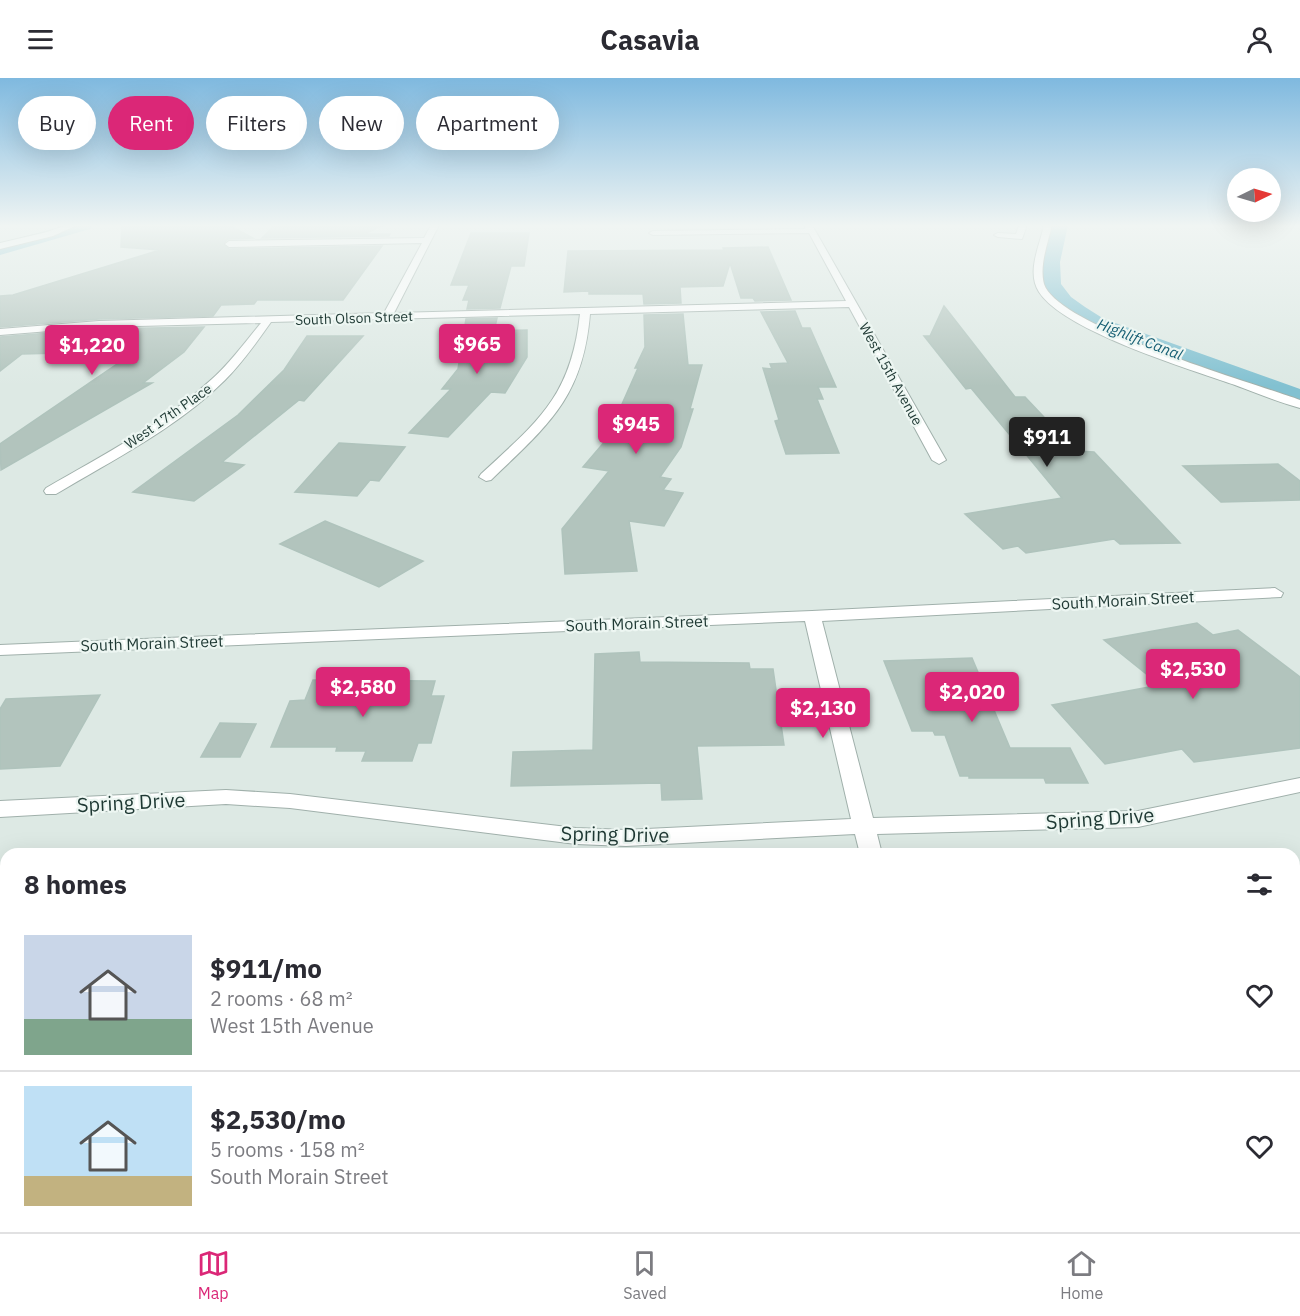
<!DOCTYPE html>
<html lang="en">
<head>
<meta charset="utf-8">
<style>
	:root { --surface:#fff; --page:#f2f2f3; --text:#2b2b33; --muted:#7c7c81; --line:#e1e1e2; --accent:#db2777 }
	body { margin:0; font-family:"IBM Plex Sans",sans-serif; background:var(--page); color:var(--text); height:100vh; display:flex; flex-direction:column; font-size:22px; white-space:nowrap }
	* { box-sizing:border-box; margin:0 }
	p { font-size:20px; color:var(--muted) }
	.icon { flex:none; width:33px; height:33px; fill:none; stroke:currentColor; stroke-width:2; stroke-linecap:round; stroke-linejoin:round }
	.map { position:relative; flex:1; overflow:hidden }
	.details { position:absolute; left:0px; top:770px; width:1300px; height:386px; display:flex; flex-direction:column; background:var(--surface); border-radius:18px 18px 0 0; box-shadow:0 6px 24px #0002 }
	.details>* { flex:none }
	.banner { position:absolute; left:18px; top:18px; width:600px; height:54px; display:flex; gap:12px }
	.needle { width:39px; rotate:85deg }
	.buttons { position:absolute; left:1227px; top:90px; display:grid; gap:12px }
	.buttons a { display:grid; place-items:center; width:54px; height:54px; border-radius:50%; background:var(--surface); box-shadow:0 6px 24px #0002; font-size:30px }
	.price { position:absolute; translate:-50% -51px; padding:0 14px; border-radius:6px; background:var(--accent); color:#fff; font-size:20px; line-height:39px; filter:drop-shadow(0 2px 3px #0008) }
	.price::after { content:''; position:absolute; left:50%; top:36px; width:18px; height:14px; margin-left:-9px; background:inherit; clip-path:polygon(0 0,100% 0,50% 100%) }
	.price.selected { background:#222; color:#fff }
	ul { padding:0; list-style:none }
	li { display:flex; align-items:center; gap:18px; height:150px; padding:0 24px }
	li+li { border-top:2px solid var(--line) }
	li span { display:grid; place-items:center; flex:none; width:168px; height:120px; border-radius:0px; color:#555 }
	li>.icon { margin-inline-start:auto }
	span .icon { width:72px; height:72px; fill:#fffc; stroke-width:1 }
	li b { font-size:26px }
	h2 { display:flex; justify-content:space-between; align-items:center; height:72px; padding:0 24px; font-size:26px }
	.tag { padding:0 21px; border-radius:27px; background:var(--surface); box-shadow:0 6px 24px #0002; font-size:21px; line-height:54px }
	.tag.selected { background:var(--accent); color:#fff }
	header { display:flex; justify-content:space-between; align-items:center; height:78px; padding:0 24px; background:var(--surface); font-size:27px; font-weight:700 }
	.tab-bar { display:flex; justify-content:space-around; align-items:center; height:84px; border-top:2px solid var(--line); background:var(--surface); font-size:16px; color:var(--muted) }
	.tab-bar a { display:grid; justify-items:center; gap:3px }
	.tab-bar .selected { color:var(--accent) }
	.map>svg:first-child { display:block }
</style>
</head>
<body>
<header><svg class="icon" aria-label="menu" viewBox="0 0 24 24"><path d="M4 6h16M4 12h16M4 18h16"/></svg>Casavia<svg class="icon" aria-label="person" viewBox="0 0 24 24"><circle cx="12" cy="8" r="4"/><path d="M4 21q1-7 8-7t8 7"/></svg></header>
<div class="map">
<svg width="1300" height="1154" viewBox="0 0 1300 1154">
	<rect width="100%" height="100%" fill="#dde9e4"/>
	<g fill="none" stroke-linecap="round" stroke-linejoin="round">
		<!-- canal -->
		<path fill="#82c1d1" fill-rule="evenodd" d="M68 147H93L90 151 0 177V165Z
			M1050 147H1068L1060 184 1061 206 1071 219 1085 229 1104 241 1300 311V328L1088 251C1034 214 1035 209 1050 147Z"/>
	</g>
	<!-- building -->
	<path fill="#b2c4bd" stroke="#afc3bc" stroke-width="1.5" d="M122 147H229L253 160 228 161 223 166 229 171 382 168 343 222H257L254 226 221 227 213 238 99 241 0 249V218L13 217 160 172 121 169Z
		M275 147H384L364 156H390L389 158 262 160Z
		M471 155H529L524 188H511L500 230 467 231 469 222H463L469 207H451Z
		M768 169 791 222 755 223 753 220H741L730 185 723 208 680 209 681 225 644 226 643 216H589V213L564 214 568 173 724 172 723 170Z
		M944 228 1015 319H1025L1076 373 1094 374 1180 465 1120 466 1114 461 1026 475 1018 468 1003 471 965 436 1062 420 971 310 966 311 924 258H930Z
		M795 233 802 250H810L836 309H818L823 321H817L839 375 786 376 775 343 779 342 763 290 772 291 770 286 788 285 761 234Z
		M683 236 688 287H702L690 331H693L681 369 660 399 671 401 663 412 683 415 664 448 629 443 637 493 565 496 562 451 609 393 583 389 606 362 638 290H635L645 269 644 237Z
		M497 240 494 253 527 252V279L505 315 491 314 448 359 409 355 451 311H442L458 291 466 241Z
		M204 249 184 274 143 305H152L1 392 0 366 136 273 22 276 0 293V259L99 251Z
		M307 258H363L304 323 299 322 222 384 244 387 194 423 133 414 238 337 284 292Z
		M339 365 405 369 379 403 370 402 357 418 295 414Z
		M1278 386 1300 403V422L1221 424 1183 388Z
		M325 443 423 483 379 509 280 466Z
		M1197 545 1213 557 1238 552 1300 599V670L1194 684 1182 671 1105 686 1052 627 1160 607 1104 562Z
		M639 574 640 584 749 585 750 591H773L784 667 697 668 702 721 662 722 661 705 511 708 513 674 593 672 595 576Z
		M972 580 1010 670H1070L1088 705H1046L1044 700H969V698H960L945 657H935L933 653H912L884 583Z
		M313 602 435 603 431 618H444L431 665H418L412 683H362L366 673H336L337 669H271L290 623 305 622Z
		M100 617 60 688 0 691V631L6 621Z
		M220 645 256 646 240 679H201Z"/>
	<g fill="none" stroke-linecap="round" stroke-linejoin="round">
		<defs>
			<path id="lane" d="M67 147H77L53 158 0 171V165L47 154Z
				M1044 147H1052C1048 165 1039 187 1044 206 1058 249 1254 305 1300 322V330C1278 324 1256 315 1235 307 1189 291 1064 253 1039 214 1026 194 1040 167 1044 147Z"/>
			<path id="street" d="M431 147H439L394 235 846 223 809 155 653 157 649 155 653 153 806 151 804 147H812L946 382 939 386 932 382 849 229 590 236C583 320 548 347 491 402L486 403 479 399 481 396C538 343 571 319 580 236L271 244C257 264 242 285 225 302 177 350 113 382 56 416H46L44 413 46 410C103 377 163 346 212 301 231 284 245 264 261 245L99 249 0 257V251L99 243 384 235 422 165 229 169 225 166 229 163 424 160Z
				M1019 147H1027L1022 161 998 159 994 157 998 155 1016 156Z
				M1275 510 1283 515 1281 519 822 543 873 740 1138 733 1300 700V714L1138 749 877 756 882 776H860L855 756 626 768 576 766 290 730 226 726 0 739V723L226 712 290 716 576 750 626 752 851 741 805 543 0 577V567L812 533Z
				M6 1110V1140L0 1141V1111Z
				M296 1149H349L351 1154H298Z
				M950 1149H982L983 1154H951Z"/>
		</defs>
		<!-- lane casing -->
		<use href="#lane" stroke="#a0b0ab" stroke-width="2"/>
		<!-- street casing -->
		<use href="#street" stroke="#a0b0ab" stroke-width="2"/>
		<!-- lane -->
		<use href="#lane" fill="#fff" fill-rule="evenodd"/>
		<!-- street -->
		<use href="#street" fill="#fff" fill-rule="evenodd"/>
	</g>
	<!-- sky -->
	<linearGradient id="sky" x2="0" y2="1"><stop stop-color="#7fb9df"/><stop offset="0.48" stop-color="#f0f5f3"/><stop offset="1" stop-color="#f0f5f3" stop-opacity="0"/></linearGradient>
	<rect width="1300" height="308" fill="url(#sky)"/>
	<g text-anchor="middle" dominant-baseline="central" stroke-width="4.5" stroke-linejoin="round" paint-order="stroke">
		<!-- far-street labels -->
		<g font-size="14" fill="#1e3833" stroke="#edf6f2">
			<text transform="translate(354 240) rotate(-2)">South Olson Street</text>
			<text transform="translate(891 296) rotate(61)">West 15th Avenue</text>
			<text transform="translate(168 338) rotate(-35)">West 17th Place</text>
		</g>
		<!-- far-water labels -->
		<g font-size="15" font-style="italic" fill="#186075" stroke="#edf6f2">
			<text transform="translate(1140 261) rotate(21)">Highlift Canal</text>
		</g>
		<!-- street labels -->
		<g font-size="16" fill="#1e3833" stroke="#edf6f2">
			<text transform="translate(1123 522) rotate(-3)">South Morain Street</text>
			<text transform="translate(637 545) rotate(-2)">South Morain Street</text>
			<text transform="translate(152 565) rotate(-2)">South Morain Street</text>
		</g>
		<!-- near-street labels -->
		<g font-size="20" fill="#1e3833" stroke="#edf6f2">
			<text transform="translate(131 724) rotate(-3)">Spring Drive</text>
			<text transform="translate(1100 740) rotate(-4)">Spring Drive</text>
			<text transform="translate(615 756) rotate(1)">Spring Drive</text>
		</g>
	</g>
</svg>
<div class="buttons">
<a><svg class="needle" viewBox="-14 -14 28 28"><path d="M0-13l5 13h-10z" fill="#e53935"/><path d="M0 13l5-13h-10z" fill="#7c7c81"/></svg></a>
</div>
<b class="price" style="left:477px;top:297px">$965</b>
<b class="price" style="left:92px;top:298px">$1,220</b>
<b class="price" style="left:636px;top:377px">$945</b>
<b class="price selected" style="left:1047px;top:390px">$911</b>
<b class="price" style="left:1193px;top:622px">$2,530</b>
<b class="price" style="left:363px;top:640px">$2,580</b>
<b class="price" style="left:972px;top:645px">$2,020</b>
<b class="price" style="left:823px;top:661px">$2,130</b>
<div class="banner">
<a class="tag">Buy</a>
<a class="tag selected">Rent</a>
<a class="tag">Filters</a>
<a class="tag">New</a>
<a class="tag">Apartment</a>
</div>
<section class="details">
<h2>8 homes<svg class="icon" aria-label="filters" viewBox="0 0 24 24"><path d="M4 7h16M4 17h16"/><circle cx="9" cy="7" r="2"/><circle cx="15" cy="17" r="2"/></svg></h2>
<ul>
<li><span style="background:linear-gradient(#c9d6e8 70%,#7fa58c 0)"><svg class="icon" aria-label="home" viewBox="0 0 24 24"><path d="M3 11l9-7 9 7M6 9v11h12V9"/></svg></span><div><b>$911/mo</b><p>2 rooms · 68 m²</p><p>West 15th Avenue</p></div><svg class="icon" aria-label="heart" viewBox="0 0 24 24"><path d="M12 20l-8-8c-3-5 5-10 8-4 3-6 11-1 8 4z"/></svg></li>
<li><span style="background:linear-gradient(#bfe0f5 75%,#c2b280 0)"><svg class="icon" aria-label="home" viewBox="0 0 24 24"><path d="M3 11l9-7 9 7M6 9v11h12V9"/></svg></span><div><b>$2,530/mo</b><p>5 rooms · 158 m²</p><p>South Morain Street</p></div><svg class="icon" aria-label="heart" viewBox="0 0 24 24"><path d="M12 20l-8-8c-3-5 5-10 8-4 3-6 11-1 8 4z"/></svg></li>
</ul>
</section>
</div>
<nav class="tab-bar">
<a class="selected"><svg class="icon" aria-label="map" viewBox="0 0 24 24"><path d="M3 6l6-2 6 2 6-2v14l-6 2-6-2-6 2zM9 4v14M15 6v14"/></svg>Map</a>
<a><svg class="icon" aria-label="saved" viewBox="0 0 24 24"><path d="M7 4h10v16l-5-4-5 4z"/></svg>Saved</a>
<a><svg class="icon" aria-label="home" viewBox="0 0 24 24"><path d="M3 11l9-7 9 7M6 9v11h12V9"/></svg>Home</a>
</nav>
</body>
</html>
